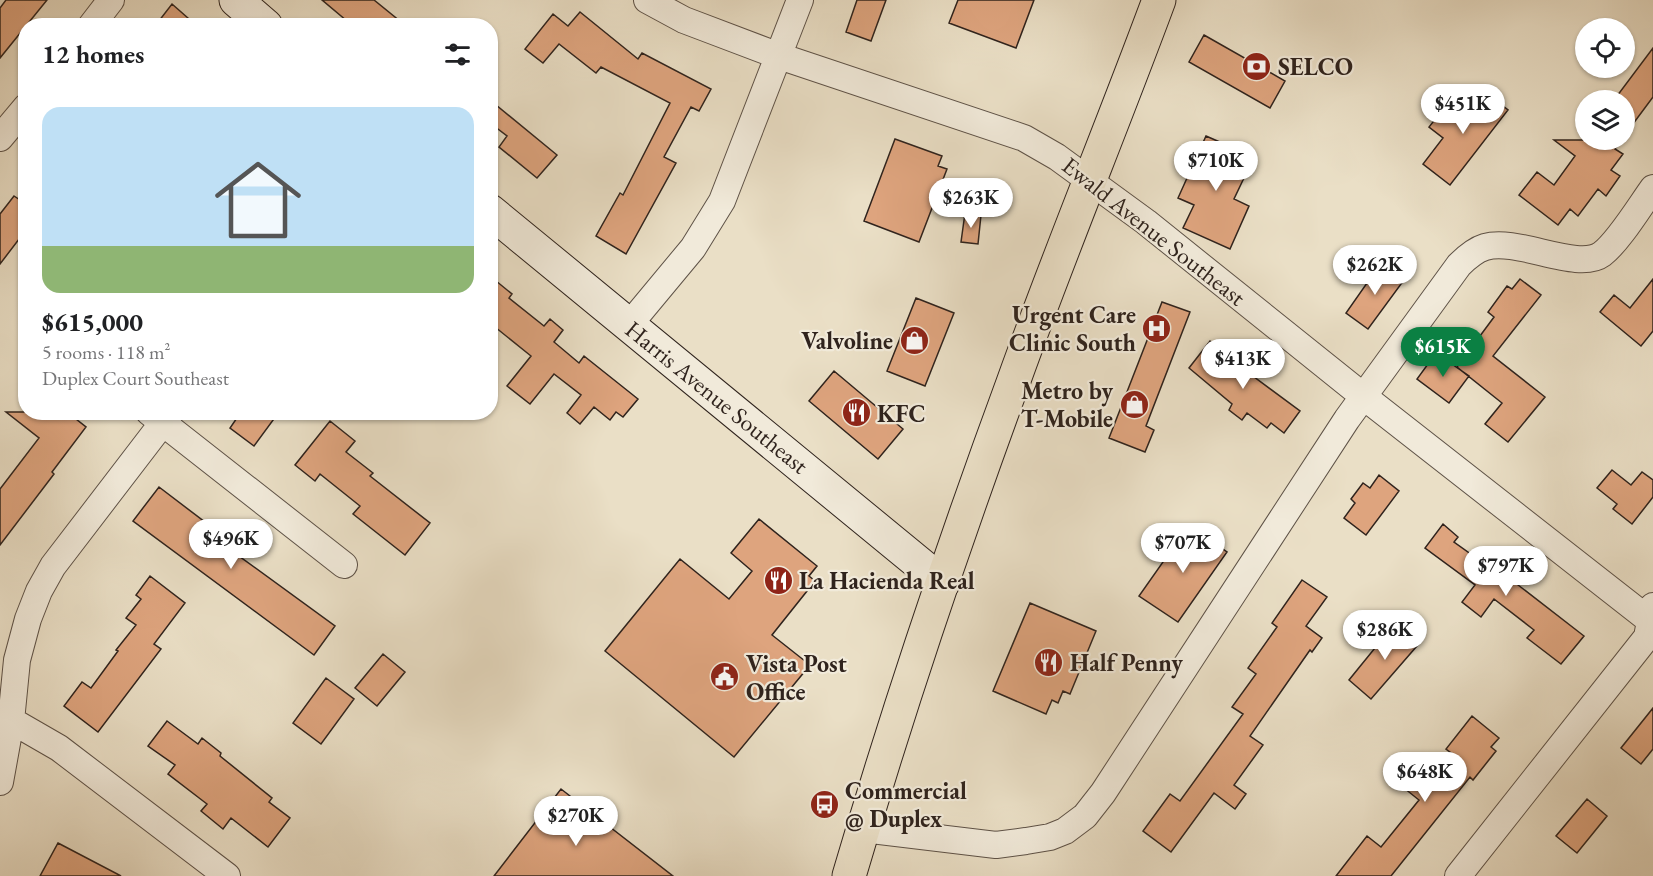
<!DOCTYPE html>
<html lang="en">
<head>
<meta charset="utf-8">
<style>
	:root { --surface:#fff; --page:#f2f2f2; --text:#202124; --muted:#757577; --line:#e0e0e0; --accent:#0b8043 }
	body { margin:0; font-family:"EB Garamond",serif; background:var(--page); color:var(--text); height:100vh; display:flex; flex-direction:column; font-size:22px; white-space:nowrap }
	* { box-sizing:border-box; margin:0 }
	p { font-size:20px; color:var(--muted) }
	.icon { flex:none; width:33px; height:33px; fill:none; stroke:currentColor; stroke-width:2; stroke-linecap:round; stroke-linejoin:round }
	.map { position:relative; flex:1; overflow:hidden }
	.panel { position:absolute; left:18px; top:18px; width:480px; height:402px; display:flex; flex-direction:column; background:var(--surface); border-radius:24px; box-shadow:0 2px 4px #0004 }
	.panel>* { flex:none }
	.tools { position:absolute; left:1575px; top:18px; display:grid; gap:12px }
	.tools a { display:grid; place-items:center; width:60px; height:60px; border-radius:50%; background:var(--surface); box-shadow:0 2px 4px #0004; font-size:30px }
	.price { position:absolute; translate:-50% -51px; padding:0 14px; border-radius:21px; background:#fff; color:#222; font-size:20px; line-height:39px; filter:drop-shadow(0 2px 3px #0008) }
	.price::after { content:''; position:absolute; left:50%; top:36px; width:18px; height:14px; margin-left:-9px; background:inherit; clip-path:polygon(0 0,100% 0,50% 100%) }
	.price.selected { background:var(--accent); color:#fff }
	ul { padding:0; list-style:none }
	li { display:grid; align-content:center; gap:12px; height:318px; padding:0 24px }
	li+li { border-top:2px solid var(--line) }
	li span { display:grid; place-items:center; height:186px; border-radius:18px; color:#555 }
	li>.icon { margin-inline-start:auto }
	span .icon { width:108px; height:108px; fill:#fffc; stroke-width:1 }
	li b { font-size:26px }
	h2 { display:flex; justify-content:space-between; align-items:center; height:72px; padding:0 24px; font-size:26px }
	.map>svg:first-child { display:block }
</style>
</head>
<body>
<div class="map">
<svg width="1653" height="876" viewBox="0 0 1653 876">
	<rect width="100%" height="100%" fill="#eadfc6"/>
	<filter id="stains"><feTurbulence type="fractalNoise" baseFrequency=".00333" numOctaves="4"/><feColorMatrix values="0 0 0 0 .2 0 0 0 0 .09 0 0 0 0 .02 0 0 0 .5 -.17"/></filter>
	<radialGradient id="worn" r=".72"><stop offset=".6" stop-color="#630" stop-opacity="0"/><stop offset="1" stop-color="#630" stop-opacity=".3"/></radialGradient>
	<!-- building -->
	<path fill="#dea47e" stroke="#2f231d" stroke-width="1.5" d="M6 0H47L0 58V8Z
		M322 0H374L406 26H353Z
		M857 0H886L871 41 846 32Z
		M958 0H1034L1016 48 949 23Z
		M172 4 197 26H155Z
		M580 12 638 59 642 53 711 89 699 111 691 107 664 157 676 163 626 254 596 236 620 193 623 195 670 103 601 67 596 73 559 44 543 63 525 49 553 14 568 26Z
		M1204 35 1285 81 1270 108 1189 62Z
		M1653 48V97L1624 136V100H1614Z
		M1481 89 1508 110 1450 185 1423 164 1443 138 1429 127 1447 104 1461 115Z
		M490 100 557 155 537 178 499 147 507 136 490 123Z
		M1206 136 1254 157 1234 199 1249 206 1230 249 1183 228 1194 205 1178 198Z
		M895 139 942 156 938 166 947 169 919 242 864 221Z
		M1554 140H1622L1615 149 1623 154 1611 170 1620 176 1606 196 1598 189 1578 216 1570 209 1558 225 1519 195 1537 172 1554 185 1575 156Z
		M14 196 26 204V230L0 264V214Z
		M965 213 981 215 978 244 961 242Z
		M1381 263 1404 280 1368 329 1346 313Z
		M490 276 512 294 509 298 544 326 550 319 563 330 554 342 579 363 584 356 638 399 623 417 616 412 610 420 594 407 580 424 567 413 581 395 554 374 530 404 507 386 531 356 490 323Z
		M1520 279 1541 295 1493 356 1545 397 1508 442 1485 424 1502 403 1457 367 1494 317 1488 312 1507 286 1512 289Z
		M1653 279V331L1641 346 1600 312 1614 295 1630 308Z
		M916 298 954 313 925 386 887 371Z
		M1162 302 1190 312 1146 426 1154 430 1145 452 1109 438Z
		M1210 341 1234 362 1300 411 1284 433 1271 423 1267 428 1247 413 1242 420 1229 410 1232 404 1189 368Z
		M1436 353 1469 376 1449 403 1417 379Z
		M834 371 903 429 878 459 809 401Z
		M6 412H67L86 427 52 472 54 474 0 545V489L39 438Z
		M241 412H279L254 446 230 428Z
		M330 421 355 441 346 452 373 473 370 476 430 523 405 555 353 514 360 506 320 474 315 481 295 465Z
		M1612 470 1631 485 1642 472 1653 480V497L1632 524 1613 509 1617 504 1597 488Z
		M1379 475 1399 491 1366 535 1344 518 1355 503 1351 499 1363 483 1370 488Z
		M159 487 243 551 239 556 335 626 314 655 133 521Z
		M759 519 817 566 809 576 815 581 772 635 810 665 734 757 605 651 680 559 729 599 752 571 731 553Z
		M1443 524 1458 537 1454 542 1489 567 1491 564 1584 636 1561 664 1527 638 1534 630 1494 599 1481 617 1462 602 1475 585 1425 548Z
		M1189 525 1227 552 1178 622 1139 596Z
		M150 576 185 603 154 644 161 649 98 732 64 706 82 682 91 688 118 651 116 650 136 625 126 618 141 599 136 595Z
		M1302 580 1327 597 1306 626 1322 638 1312 652 1310 650 1250 736 1263 745 1234 785 1246 794 1235 809 1214 793 1171 852 1143 831 1170 794 1180 801 1243 714 1232 707 1256 674 1248 668 1277 627 1272 623Z
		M1030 603 1096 631 1070 694 1063 691 1058 703 1052 700 1046 714 993 691Z
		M1402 622 1423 639 1371 699 1349 680 1379 643 1383 646Z
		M383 654 405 672 377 706 355 688Z
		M326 678 354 699 321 744 293 723Z
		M1653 708V749L1641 764 1621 748Z
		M1472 716 1499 738 1491 747 1496 751 1473 780 1470 777 1391 876H1336L1367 836 1381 847 1419 800 1394 780 1407 764 1433 784 1455 756 1446 749Z
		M167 721 198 744 202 738 221 753 220 756 272 798 269 802 290 818 268 847 231 818 223 829 201 811 207 804 168 774 175 765 148 746Z
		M561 789 673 876H494Z
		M1587 799 1607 816 1577 853 1556 836Z
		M58 843 121 876H40Z"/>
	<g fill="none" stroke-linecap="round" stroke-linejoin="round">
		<defs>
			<path id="street" d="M647 0 684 20 779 56 1024 138 1057 157 1146 222 1363 396 1653 623
				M91 26 111 0
				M0 138 26 107
				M629 325 693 248 722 201 800 0
				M149 412 344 565
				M0 714 59 748 227 876
				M0 782 11 721 17 660 28 619 39 591 53 566 171 412
				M863 829 996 845 1026 841 1050 837 1065 831 1085 816 1103 793 1347 419 1459 265C1467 257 1475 250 1485 247 1517 237 1578 272 1602 254 1619 241 1640 206 1653 188
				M1458 876 1647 637 1653 606"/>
			<path id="secondary" d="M236 0 266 26
				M490 211 943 583"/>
			<path id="primary" d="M849 876C898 709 954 543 1014 380 1060 252 1112 127 1159 0"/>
		</defs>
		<!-- street casing -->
		<use href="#street" stroke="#5e5247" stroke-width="28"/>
		<!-- secondary casing -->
		<use href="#secondary" stroke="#2f231d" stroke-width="35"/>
		<!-- primary casing -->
		<use href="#primary" stroke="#2f231d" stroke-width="35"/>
		<!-- street -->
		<use href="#street" stroke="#f1eada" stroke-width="26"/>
		<!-- secondary -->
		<use href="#secondary" stroke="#f1eada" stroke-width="33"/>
		<!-- primary -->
		<use href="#primary" stroke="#eadfc6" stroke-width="33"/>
	</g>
	<!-- icons -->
	<defs>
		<symbol id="bank-disc" viewBox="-11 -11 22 22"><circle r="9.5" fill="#8f2418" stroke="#f1eada"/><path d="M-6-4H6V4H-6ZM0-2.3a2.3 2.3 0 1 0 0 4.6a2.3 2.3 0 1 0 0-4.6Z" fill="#fff"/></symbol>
		<symbol id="hospital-disc" viewBox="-11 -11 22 22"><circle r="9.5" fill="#8f2418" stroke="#f1eada"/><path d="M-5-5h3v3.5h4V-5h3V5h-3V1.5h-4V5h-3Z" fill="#fff"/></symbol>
		<symbol id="shop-disc" viewBox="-11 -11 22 22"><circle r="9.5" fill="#8f2418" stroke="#f1eada"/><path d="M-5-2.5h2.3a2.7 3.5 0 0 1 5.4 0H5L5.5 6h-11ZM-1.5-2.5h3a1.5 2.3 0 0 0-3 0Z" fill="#fff"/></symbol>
		<symbol id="restaurant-disc" viewBox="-11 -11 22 22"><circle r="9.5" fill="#8f2418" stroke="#f1eada"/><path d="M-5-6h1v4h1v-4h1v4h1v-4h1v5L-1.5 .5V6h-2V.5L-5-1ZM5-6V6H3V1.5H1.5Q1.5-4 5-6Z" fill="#fff"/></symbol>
		<symbol id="civic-disc" viewBox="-11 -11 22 22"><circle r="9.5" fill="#8f2418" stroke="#f1eada"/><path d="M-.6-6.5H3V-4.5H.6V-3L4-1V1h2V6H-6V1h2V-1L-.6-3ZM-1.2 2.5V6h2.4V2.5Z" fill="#fff"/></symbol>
		<symbol id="bus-disc" viewBox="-11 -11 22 22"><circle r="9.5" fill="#8f2418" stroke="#f1eada"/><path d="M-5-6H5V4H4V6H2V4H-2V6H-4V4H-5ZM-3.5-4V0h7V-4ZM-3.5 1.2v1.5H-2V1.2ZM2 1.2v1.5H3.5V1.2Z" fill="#fff"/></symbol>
	</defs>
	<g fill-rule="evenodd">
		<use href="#bank-disc" x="1240" y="50" width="33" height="33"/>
		<use href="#hospital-disc" x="1140" y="312" width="33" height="33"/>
		<use href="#shop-disc" x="898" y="324" width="33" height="33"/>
		<use href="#shop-disc" x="1118" y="388" width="33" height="33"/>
		<use href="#restaurant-disc" x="840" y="396" width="33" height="33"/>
		<use href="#restaurant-disc" x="762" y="564" width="33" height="33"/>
		<use href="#restaurant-disc" x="1032" y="646" width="33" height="33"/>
		<use href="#civic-disc" x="708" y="660" width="33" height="33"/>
		<use href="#bus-disc" x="808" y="788" width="33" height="33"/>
	</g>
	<g text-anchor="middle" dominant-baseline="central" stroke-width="4.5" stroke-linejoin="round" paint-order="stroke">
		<!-- poi labels -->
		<g font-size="24" font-weight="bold" fill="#2f231d" stroke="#f1eada" text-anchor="start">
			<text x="1278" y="66">SELCO</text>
			<text x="1136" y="314" text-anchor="end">Urgent Care<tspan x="1136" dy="28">Clinic South</tspan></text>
			<text x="893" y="340" text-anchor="end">Valvoline</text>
			<text x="1113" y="390" text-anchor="end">Metro by<tspan x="1113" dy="28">T-Mobile</tspan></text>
			<text x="877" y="413">KFC</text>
			<text x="799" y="580">La Hacienda Real</text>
			<text x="1070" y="662">Half Penny</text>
			<text x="746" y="663">Vista Post<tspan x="746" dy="28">Office</tspan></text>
			<text x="845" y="790">Commercial<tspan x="845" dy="28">@ Duplex</tspan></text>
		</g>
		<!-- street labels -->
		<g font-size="24" fill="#2f231d" stroke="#f1eada">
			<text transform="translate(1154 231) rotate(38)">Ewald Avenue Southeast</text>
			<text transform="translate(717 397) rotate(39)">Harris Avenue Southeast</text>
		</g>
	</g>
	<rect width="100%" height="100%" filter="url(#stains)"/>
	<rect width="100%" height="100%" fill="url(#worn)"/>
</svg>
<div class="tools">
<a><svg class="icon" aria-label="locate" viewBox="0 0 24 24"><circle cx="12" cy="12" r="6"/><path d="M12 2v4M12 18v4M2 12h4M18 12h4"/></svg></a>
<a><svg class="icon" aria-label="layers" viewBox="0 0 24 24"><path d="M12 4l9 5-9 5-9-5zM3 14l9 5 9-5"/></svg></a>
</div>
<b class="price" style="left:1463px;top:135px">$451K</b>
<b class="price" style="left:1216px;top:192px">$710K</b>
<b class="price" style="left:971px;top:229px">$263K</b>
<b class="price" style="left:1375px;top:296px">$262K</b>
<b class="price selected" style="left:1443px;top:378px">$615K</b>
<b class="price" style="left:1243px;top:390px">$413K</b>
<b class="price" style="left:231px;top:570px">$496K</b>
<b class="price" style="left:1183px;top:574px">$707K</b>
<b class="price" style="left:1506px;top:597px">$797K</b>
<b class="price" style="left:1385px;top:661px">$286K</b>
<b class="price" style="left:1425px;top:803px">$648K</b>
<b class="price" style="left:576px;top:847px">$270K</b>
<section class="panel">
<h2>12 homes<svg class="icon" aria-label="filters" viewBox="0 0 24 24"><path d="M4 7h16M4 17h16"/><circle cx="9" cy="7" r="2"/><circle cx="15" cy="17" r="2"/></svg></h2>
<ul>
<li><span style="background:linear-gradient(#bfe0f5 75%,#8fb573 0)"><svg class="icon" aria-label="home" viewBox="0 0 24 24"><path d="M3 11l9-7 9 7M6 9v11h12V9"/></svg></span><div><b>$615,000</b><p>5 rooms · 118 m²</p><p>Duplex Court Southeast</p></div></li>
</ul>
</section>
</div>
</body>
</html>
